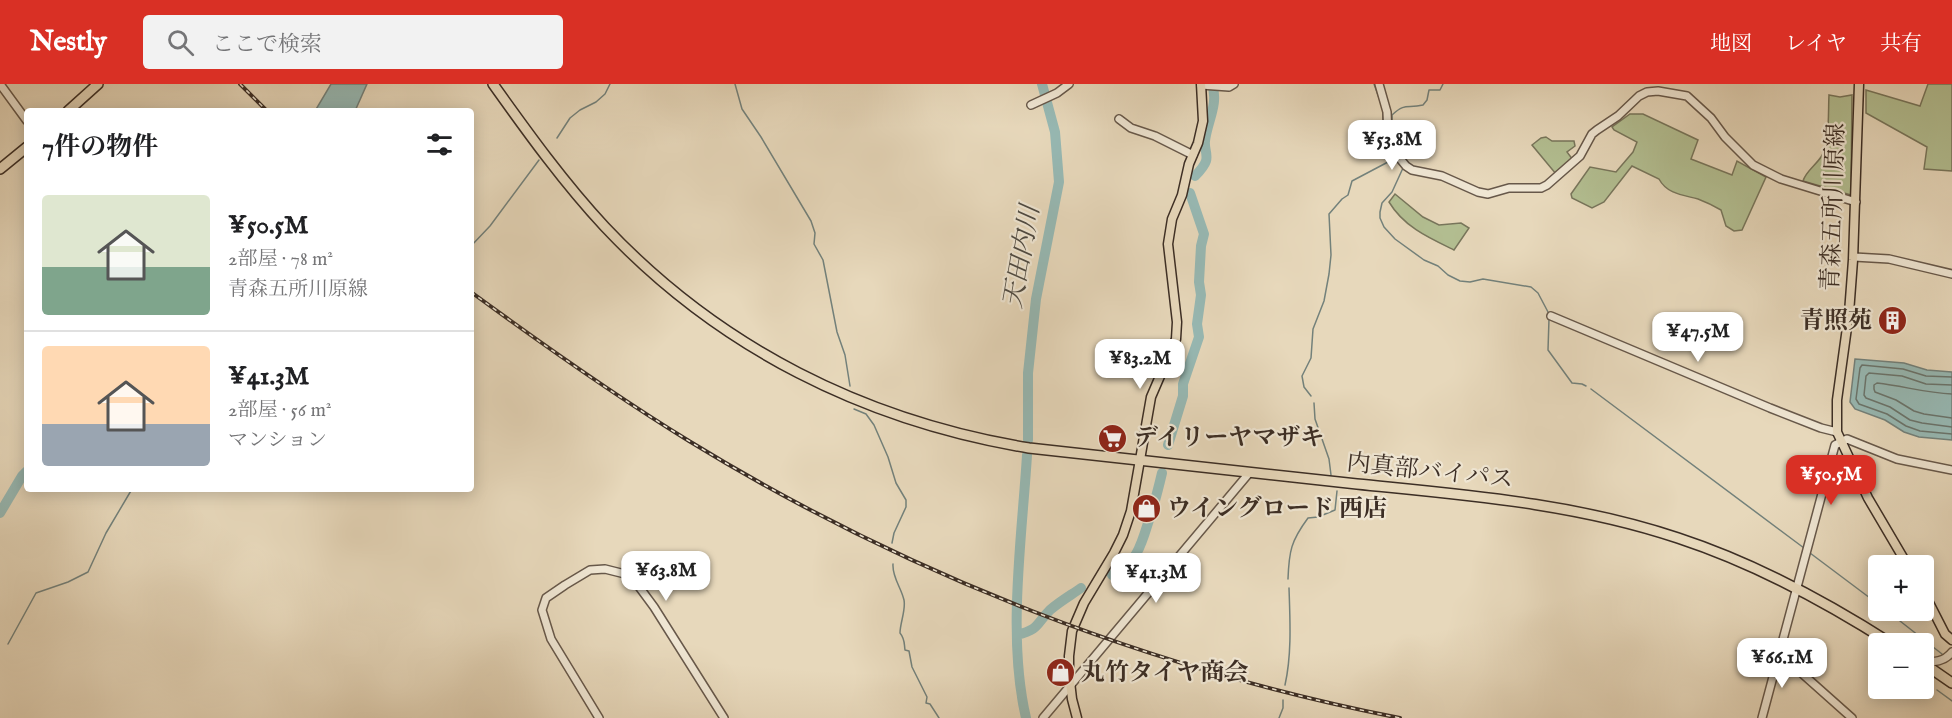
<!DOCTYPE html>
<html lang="ja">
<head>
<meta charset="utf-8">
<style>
	:root { --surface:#fff; --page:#f2f2f2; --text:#202124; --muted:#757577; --line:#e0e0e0; --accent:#d93025 }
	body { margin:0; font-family:"IM FELL English","Noto Serif JP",serif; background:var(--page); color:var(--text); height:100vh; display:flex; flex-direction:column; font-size:22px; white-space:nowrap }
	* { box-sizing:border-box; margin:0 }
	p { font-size:20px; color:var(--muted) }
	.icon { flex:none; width:33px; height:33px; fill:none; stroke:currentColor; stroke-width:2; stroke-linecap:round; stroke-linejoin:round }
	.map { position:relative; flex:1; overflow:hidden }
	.drawer { position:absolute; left:24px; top:24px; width:450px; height:384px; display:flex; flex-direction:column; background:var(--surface); border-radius:6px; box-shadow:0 3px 15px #0003 }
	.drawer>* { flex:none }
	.tools { position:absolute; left:1868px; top:471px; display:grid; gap:12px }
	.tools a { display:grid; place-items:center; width:66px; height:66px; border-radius:6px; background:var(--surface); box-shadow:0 3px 15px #0003; font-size:30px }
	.price { position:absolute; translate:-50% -51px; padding:0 14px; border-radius:12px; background:#fff; color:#222; font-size:20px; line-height:39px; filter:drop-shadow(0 2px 3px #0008) }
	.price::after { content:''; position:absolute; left:50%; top:36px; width:18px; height:14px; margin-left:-9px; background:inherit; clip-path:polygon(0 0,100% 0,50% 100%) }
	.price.current { background:var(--accent); color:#fff }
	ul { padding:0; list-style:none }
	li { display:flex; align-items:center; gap:18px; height:150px; padding:0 18px }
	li+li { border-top:2px solid var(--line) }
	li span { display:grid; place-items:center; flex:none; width:168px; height:120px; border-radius:6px; color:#555 }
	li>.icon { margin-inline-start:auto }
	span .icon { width:72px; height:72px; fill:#fffc; stroke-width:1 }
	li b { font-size:26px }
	h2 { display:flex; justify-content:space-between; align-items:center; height:72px; padding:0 18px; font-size:26px }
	header { display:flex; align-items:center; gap:36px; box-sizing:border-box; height:84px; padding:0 30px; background:var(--accent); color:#fff }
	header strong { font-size:28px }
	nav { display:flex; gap:33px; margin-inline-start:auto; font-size:21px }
	.search { width:420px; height:54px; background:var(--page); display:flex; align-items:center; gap:15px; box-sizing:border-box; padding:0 21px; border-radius:6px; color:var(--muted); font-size:22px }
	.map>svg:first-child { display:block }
</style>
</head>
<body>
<header>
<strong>Nestly</strong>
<div class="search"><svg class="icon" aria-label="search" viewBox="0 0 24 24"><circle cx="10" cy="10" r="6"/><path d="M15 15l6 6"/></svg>ここで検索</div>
<nav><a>地図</a><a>レイヤ</a><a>共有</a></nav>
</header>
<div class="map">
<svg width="1952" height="634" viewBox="0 0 1952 634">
	<rect width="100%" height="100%" fill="#e7d8bb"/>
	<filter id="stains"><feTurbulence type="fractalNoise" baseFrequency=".00333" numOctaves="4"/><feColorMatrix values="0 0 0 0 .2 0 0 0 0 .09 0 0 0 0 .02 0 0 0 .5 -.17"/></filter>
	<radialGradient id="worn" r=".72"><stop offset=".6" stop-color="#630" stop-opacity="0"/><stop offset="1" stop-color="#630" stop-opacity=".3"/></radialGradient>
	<!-- green -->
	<path fill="#b3bf92" stroke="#78765c" stroke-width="1.5" d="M1928 0H1952V87L1924 85 1927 63 1866 29V6L1920 22Z
		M1829 11 1840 13 1852 11 1851 111 1803 97C1806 87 1815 82 1821 73 1830 59 1828 29 1829 11Z
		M1630 30H1643L1698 56 1691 75 1732 91 1737 77 1766 93 1742 146 1734 147 1726 142 1721 126C1714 122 1706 118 1698 115 1683 111 1667 110 1659 95L1632 82 1604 118 1592 124 1572 114 1571 110 1590 83 1616 88 1633 68 1637 58 1614 46 1612 43Z
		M1546 53 1552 57H1574L1575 62 1567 68 1573 76 1556 90 1532 61 1541 54Z
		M1395 110 1423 133 1439 141 1461 139 1469 144 1454 166C1429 154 1404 143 1389 118Z"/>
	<!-- water -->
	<path fill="#97b9b4" stroke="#73817b" stroke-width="1.5" d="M331 0H367L355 27H315Z
		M1855 275 1904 279 1927 286 1952 288V356L1919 353 1904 348 1885 336 1855 325 1850 318Z"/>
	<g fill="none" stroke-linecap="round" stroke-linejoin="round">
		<!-- shore -->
		<path stroke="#6a746c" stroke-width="1.5" d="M1952 293 1926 292 1903 285 1862 281 1860 284 1856 315 1859 320 1887 330 1906 342 1920 347 1952 350
			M1952 301 1926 300 1902 292 1869 289 1866 292 1864 311 1866 314 1890 323 1910 336 1922 339 1952 343
			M1952 310C1925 309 1904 302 1877 299L1874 301V305L1875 308 1896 316 1914 327 1924 330 1952 334"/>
		<!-- stream -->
		<path stroke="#73817b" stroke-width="1.5" d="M735 0 742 25 761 53 811 137 815 149 814 160 823 176 837 248 845 271 850 302
			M1374 0 1383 25V40
			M557 54 570 34 580 26 596 18 605 10 610 0
			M1402 73 1392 42V31C1406 18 1407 25 1423 21L1427 16 1429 6H1440L1443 0
			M1403 84 1392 108 1382 119 1380 128V134L1384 143 1395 155 1424 176 1438 182 1448 191 1460 197 1470 198 1483 195 1531 203 1538 209 1548 228
			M471 162 490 142 539 76
			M1549 235 1548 266 1572 299 1582 300 1586 302
			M1591 305 1804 464
			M1311 312 1304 303 1302 292 1311 274 1313 245 1324 217 1329 190 1331 171 1329 130 1342 115 1348 111 1352 97 1388 78C1391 68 1383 57 1384 45
			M1314 319 1315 335 1329 375 1331 391
			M854 325 866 330 874 341 888 373 896 399 906 416V423L894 449 892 459
			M1810 469 1878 520
			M893 480C892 493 901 503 904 516 906 526 900 539 900 549 905 555 904 559 905 566L909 567 912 583 927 613 926 619 930 620 939 634
			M1288 495C1289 467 1291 457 1308 434L1318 433 1335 426 1337 407
			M1886 526 1942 570
			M8 560 36 509 68 498 88 488 106 449 132 405
			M1285 601C1292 570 1290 535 1289 504
			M1937 606 1952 617
			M1279 634 1283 624V616"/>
		<!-- river -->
		<path stroke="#97b9b4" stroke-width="10" d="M1195 92C1199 88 1204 83 1206 77 1208 70 1204 64 1205 57 1207 38 1219 20 1212 0
			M1028 356V289L1036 215 1059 98 1055 48 1042 0
			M1168 361 1183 312V300L1199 253 1197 240 1201 211 1199 198 1201 162 1204 150 1190 109
			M0 429 22 392 27 387
			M1112 491C1136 480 1141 462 1148 439 1154 422 1158 406 1162 389
			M1017 551C1040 545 1035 541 1050 526 1059 518 1071 511 1081 504
			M1026 634C1007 552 1022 454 1027 371"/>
		<defs>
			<path id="minor" d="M0 0 27 37
				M1379 0 1387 28 1388 50 1397 71 1406 82 1412 86 1442 92 1478 108 1488 110 1509 104H1541L1547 101 1580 72 1592 50 1597 46 1618 32 1639 12 1647 8 1658 7 1687 12 1711 34 1725 53 1753 81 1781 95 1856 118
				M1201 1 1229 3 1234 0
				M1031 21 1057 9 1069 0
				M1119 35 1131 44 1155 52 1193 71
				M1854 173 1889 175 1952 190
				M1551 232 1770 324 1821 344 1837 348
				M1779 569 1852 634
				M1923 578C1934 578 1944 578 1952 568
				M599 634 551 555 542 526 546 514 565 501 590 486 605 485 625 490 637 500 654 523 724 634
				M1043 634 1250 388
				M1762 634 1835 361 1847 355 1897 375 1952 386"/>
			<path id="major" d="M1859 0 1853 176 1849 229 1837 316V348L1868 414 1908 482
				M1923 507 1945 550 1952 556
				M1077 634 1072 615 1069 589V572L1072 547 1084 519 1114 469 1123 451 1131 427 1151 313 1176 255 1177 238 1168 160 1172 135 1182 111 1189 80 1198 59 1203 37 1201 0"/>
			<path id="highway" d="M493 0C528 49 564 99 605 143 719 264 865 337 1029 364 1138 375 1247 388 1357 400 1465 411 1574 419 1678 454 1754 479 1825 517 1892 560
				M68 27 98 0
				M0 85 27 63
				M1923 579 1952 599"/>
		</defs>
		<!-- minor casing -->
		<use href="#minor" stroke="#67584a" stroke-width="10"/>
		<!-- major casing -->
		<use href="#major" stroke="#3c2e25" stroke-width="11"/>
		<!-- highway casing -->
		<use href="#highway" stroke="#3c2e25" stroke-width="12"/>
		<!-- minor -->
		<use href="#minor" stroke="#efe6d3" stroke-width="7"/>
		<!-- major -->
		<use href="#major" stroke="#e7d8bb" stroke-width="8"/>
		<!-- highway -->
		<use href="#highway" stroke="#e7d8bb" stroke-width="9"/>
		<defs>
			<path id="rail" d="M240 0 267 27
				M471 208C542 260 614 311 689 357 906 490 1150 585 1400 634"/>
		</defs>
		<!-- rail casing -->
		<use href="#rail" stroke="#3c2e25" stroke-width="4"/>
		<!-- rail -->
		<use href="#rail" stroke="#efe6d3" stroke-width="1.5" stroke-dasharray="4.5" stroke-linecap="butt"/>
	</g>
	<!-- icons -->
	<defs>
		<symbol id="building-disc" viewBox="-11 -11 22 22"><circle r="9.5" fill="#8f2418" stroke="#efe6d3"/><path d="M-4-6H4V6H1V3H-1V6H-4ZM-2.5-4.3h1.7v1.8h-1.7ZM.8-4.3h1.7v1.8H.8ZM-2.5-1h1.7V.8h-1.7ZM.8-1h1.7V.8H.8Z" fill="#fff"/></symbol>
		<symbol id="supermarket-disc" viewBox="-11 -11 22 22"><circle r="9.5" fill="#8f2418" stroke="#efe6d3"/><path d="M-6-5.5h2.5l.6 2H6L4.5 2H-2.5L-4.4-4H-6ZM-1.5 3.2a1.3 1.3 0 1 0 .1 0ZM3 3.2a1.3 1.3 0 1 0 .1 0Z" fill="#fff"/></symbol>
		<symbol id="shop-disc" viewBox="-11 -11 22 22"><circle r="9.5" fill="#8f2418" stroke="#efe6d3"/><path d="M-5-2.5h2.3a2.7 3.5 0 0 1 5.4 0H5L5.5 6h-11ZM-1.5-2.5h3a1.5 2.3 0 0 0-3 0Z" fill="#fff"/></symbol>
	</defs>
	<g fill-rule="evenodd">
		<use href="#building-disc" x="1876" y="220" width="33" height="33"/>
		<use href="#supermarket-disc" x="1096" y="338" width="33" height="33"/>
		<use href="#shop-disc" x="1130" y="408" width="33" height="33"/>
		<use href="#shop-disc" x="1044" y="572" width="33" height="33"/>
	</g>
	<g text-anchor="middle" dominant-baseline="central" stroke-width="4.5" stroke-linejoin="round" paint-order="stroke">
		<!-- street labels -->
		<g font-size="24" fill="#3c2e25" stroke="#efe6d3">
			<text transform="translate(1834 123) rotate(-88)">青森五所川原線</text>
			<text transform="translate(1430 388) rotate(6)">内真部バイパス</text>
		</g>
		<!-- poi labels -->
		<g font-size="24" font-weight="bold" fill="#3c2e25" stroke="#efe6d3" text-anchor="start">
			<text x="1872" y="237" text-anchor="end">青照苑</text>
			<text x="1134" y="354">デイリーヤマザキ</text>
			<text x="1167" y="425">ウイングロード 西店</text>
			<text x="1081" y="589">丸竹タイヤ商会</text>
		</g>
		<!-- water labels -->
		<g font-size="26" font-style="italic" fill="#4e4a42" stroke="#efe6d3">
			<text transform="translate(1022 173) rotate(-80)">天田内川</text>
		</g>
	</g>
	<rect width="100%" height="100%" filter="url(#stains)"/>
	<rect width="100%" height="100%" fill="url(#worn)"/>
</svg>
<div class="tools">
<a>+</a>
<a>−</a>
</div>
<b class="price" style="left:1392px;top:87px">¥53.8M</b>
<b class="price" style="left:1698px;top:279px">¥47.5M</b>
<b class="price" style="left:1140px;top:306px">¥83.2M</b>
<b class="price current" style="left:1831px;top:422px">¥50.5M</b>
<b class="price" style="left:666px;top:518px">¥63.8M</b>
<b class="price" style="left:1156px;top:520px">¥41.3M</b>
<b class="price" style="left:1782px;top:605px">¥66.1M</b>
<section class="drawer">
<h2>7件の物件<svg class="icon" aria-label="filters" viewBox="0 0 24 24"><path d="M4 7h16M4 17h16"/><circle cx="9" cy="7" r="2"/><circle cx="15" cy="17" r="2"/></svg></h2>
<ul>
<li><span style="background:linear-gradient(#dfe7d0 60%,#7fa58c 0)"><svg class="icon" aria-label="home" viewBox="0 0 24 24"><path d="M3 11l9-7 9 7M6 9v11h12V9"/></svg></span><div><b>¥50.5M</b><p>2部屋 · 78 m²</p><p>青森五所川原線</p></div></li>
<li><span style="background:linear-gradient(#ffd9b3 65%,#9aa5b1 0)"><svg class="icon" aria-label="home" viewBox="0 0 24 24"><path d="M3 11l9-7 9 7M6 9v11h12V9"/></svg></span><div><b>¥41.3M</b><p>2部屋 · 56 m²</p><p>マンション</p></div></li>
</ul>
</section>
</div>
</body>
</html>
